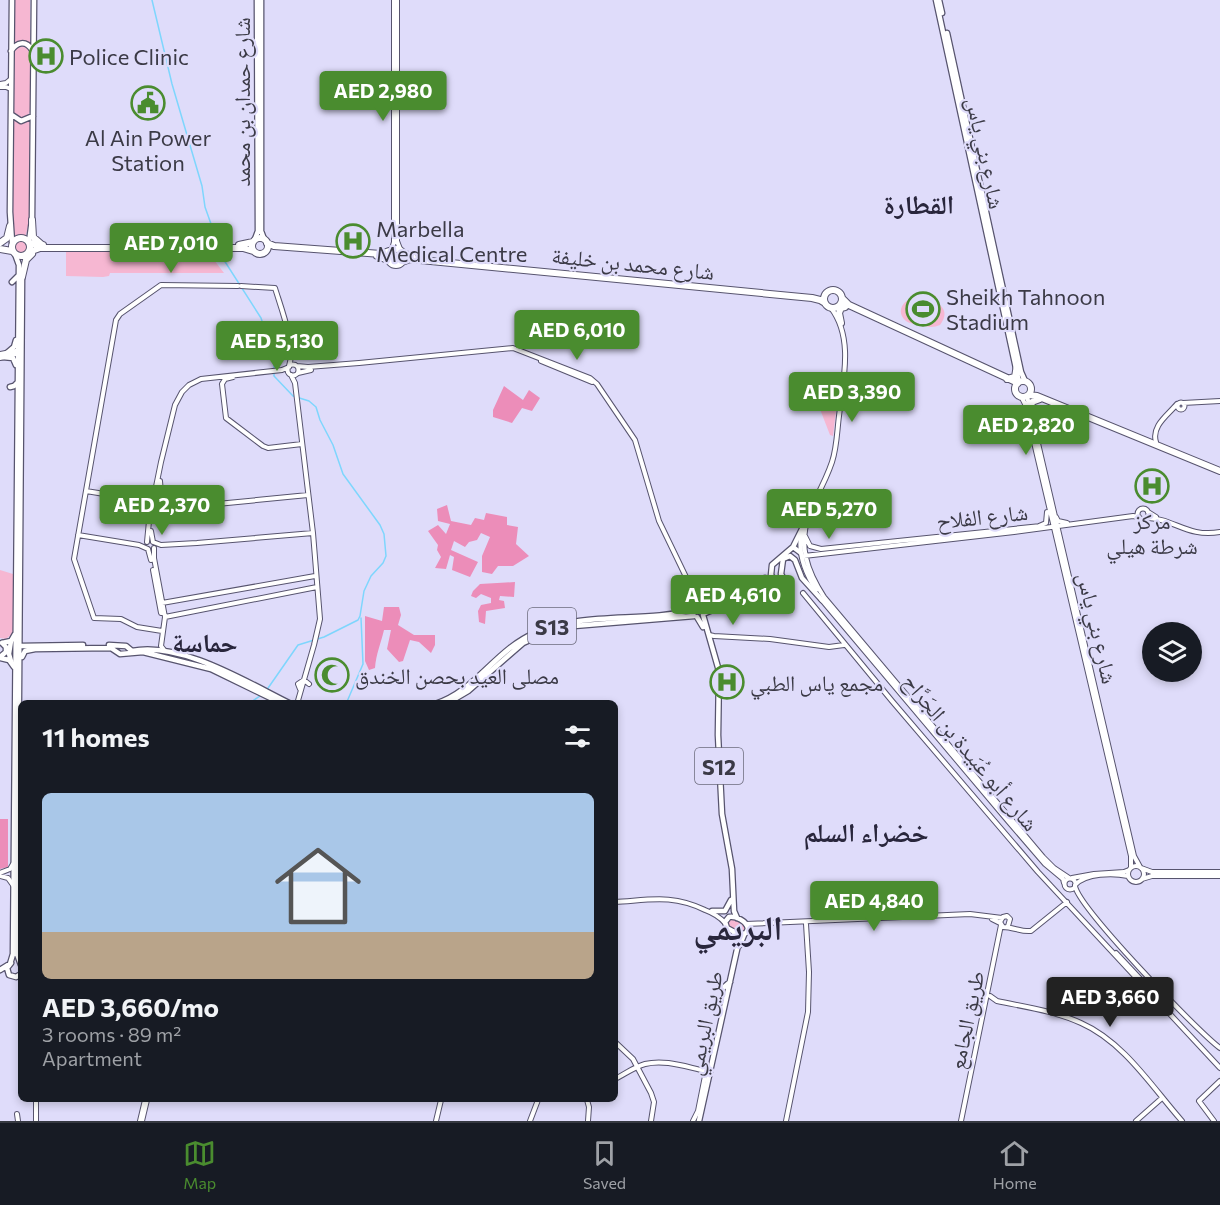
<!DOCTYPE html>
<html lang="en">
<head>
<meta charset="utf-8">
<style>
	:root { --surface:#171b24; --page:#242831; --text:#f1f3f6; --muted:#9ea1a6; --line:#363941; --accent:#4a8c2f }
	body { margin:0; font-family:Commissioner,"Noto Naskh Arabic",sans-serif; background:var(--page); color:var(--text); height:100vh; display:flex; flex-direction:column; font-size:22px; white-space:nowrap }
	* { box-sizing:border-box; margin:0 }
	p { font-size:20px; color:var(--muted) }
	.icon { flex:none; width:33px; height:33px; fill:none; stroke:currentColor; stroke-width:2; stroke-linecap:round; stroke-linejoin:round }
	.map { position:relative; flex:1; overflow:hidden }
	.drawer { position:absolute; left:18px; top:700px; width:600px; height:402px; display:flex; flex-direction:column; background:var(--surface); border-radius:9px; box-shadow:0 3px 9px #0003 }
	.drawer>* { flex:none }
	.fabs { position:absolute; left:1142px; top:622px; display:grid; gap:12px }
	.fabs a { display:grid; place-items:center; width:60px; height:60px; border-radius:50%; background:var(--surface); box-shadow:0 3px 9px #0003; font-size:30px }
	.price { position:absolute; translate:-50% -51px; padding:0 14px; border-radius:6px; background:var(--accent); color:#fff; font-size:20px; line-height:39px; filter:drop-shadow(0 2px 3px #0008) }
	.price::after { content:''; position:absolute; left:50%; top:36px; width:18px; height:14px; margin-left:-9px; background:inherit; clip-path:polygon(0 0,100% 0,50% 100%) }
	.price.selected { background:#222; color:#fff }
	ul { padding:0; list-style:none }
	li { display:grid; align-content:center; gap:12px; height:318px; padding:0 24px }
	li span { display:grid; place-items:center; height:186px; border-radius:9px; color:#555 }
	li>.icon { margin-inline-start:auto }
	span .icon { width:108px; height:108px; fill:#fffc; stroke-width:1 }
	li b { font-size:26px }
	h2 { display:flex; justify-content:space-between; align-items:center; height:72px; padding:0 24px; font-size:26px }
	.tab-bar { display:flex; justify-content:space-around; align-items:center; height:84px; border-top:2px solid var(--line); background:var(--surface); font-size:16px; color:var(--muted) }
	.tab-bar a { display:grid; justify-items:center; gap:3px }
	.tab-bar .selected { color:var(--accent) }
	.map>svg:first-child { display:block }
</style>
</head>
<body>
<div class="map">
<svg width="1220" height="1121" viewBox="0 0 1220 1121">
	<rect width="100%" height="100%" fill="#dfdcfa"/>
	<!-- green -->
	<path fill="#f6b7d2" d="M12 0H30V46L21 42 12 45Z
		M19 46 27 48 30 54V111L28 116 23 119 12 114 11 57 14 49Z
		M12 120 22 123 30 120 29 221 25 239H12Z
		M13 247a8 8 0 1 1 16 0a8 8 0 1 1-16 0Z
		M66 251 208 252 224 273H110L109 276 103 277 66 276Z
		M920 292 936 296V302C946 308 947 316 940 325 933 328 928 327 920 325 916 324 910 324 906 321 894 311 905 297 917 298Z
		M839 386 833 436 830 435 813 391 815 389Z
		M0 570 13 574V633L6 639 0 638Z
		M730 917 745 924 746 930 741 934 728 927 727 920Z"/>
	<!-- forest -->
	<path fill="#ec8db9" d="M504 386 523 400 529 390 540 398 532 411 522 408 512 423 493 417V410Z
		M447 505 451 521 471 525 475 518 484 520 486 513 507 517V525L518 527 516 544 529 556 513 566H498L492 574 482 572V556L490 537 481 533 477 540 469 542 465 547 454 541 451 550 478 562 470 577 452 570 454 557 450 555 446 569 435 568 441 557 437 550 438 545 428 531 438 525 446 534 450 524 438 521 437 509Z
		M515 582 514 597 500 596 499 600 504 601 505 608 486 611 485 624 479 622 478 611 481 605 491 603V598L481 594 476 598 471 596 473 591 480 584Z
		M384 607H399L401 615 398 625 414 635H435V645L431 653 419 642 410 640 403 661 399 662 387 649 391 630H384C381 643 376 654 375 668L369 670 365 661V616L382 621Z
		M0 819H8V867L0 869Z"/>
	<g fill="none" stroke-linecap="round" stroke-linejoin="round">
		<!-- stream -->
		<path stroke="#7ed6fd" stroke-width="1.5" d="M152 0 172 84 202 186 205 207 216 238
			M222 257 261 318 270 345V354L274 365V376L293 396 309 401 316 407 320 420 333 445 343 474 380 525 384 534 386 556 383 563 371 576 364 591 360 616 358 620 324 637 298 645 266 691
			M248 704 263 694
			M346 704 363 664 361 618"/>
		<defs>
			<path id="secondary" d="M397 0V241L400 249
				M0 84 6 83 11 79
				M0 87H6L11 89
				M392 249 394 242V0
				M241 286 275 288C281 308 296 346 289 366
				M0 354 21 350
				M0 358 20 353
				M541 361 592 382
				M287.5 370a5.5 5.5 0 1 1 11 0a5.5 5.5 0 1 1-11 0Z
				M297 366 308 367 359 363 513 348 590 378 597 384 635 440 659 521 700 606
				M298 373 311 370
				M291 375 295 383 313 533 320 619 314 645 297 704
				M222 384 226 418 263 446 268 448 302 444
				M222 384 225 379 233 377
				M1021 396 1025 404 1131 856V867
				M1027 396 1134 856 1140 867
				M1177.5 406a3.5 3.5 0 1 1 7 0a3.5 3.5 0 1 1-7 0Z
				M1183 403 1220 401
				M843 406 845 389
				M1156 442C1151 426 1168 415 1177 404
				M86 491 153 502
				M161 493 217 504 308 495
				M155 502 161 493 160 481
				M1137.5 514a5.5 5.5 0 1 1 11 0a5.5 5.5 0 1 1-11 0Z
				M1148 512 1156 517
				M809 515C798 545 807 571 824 597L1043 857 1054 868 1069 878
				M1056 517 1058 521 1067 523
				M1147 518C1173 518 1188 538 1220 532
				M1039 526 1046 523 1047 512
				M151 531 153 542
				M78 535 139 545 148 549
				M805 536 810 546 821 549 1041 526
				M147 542 149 521 161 462 175 405 182 392 189 385 201 379 282 370 289 367
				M153 542 161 545 197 543 313 533
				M154 548V558L165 617 161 646 164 650
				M148 549 151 560
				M804 556 1014 532 1133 516 1139 517
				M153 570 161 613
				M816 590C780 533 815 513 832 462 837 447 837 431 839 416 843 381 854 338 831 308
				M803 593 892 701 1038 872 1220 1068
				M821 599 1008 821 1045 864 1063 879 1064 883
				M162 603 315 576
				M165 617 317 587
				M162 631 137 627 121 619 94 618 74 559 116 320 120 314 161 285 238 286
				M709 635 714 636 770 639 829 647 844 645
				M300 689 298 684 304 680 309 684
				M1128 874a8 8 0 1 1 16 0a8 8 0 1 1-16 0Z
				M1141 868 1152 872H1220
				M0 873 10 869 13 864
				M0 876 8 878 13 885
				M1072 878 1094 874 1124 872 1129 870
				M1064.5 884a5.5 5.5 0 1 1 11 0a5.5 5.5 0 1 1-11 0Z
				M1142 879 1152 876H1220
				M1075 885C1086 873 1113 873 1128 876
				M1075 886C1079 908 1197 1031 1220 1048
				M615 902C650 900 672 894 705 910 713 913 719 916 725 923
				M992 919 1000 923
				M746 924 970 914 1002 918
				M1008 926 1010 919 1007 916 1003 917 1000 922 1003 927C1013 927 1021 932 1031 931L1067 902
				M1116 953 1162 1002
				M990 996 997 1001C1025 1007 1055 1011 1081 1023 1124 1042 1152 1087 1182 1121
				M615 1042 633 1059 651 1093 654 1102 651 1121
				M615 1079C625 1074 634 1067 645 1064 665 1059 686 1067 706 1071
				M36 1100V1121
				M587 1100 589 1107 588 1121
				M17 1114 18 1121
				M140 1121 145 1100
				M142 1121 147 1100
				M436 1121 441 1100
				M530 1121 538 1100
				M693 1121 698 1111 706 1071
				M786 1121 808 1012 809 972 806 924
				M961 1121 1001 925
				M1136 1121 1162 1098
				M1214 1121 1199 1101 1220 1081"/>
			<path id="primary" d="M12 0 10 212 12 242
				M261 0V231L264 239
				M936 0 1019 382
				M939 0 942 13
				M947 33 1021 372 1025 381
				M11 51C17 42 26 40 32 50
				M12 115 21 121 33 116
				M255 239 258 231 257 0
				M29 242 32 220 34 0
				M12 282 19 275
				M7 353 14 347 16 340
				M3 357 13 358 16 365
				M10 387 14 386 18 382
				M793 547 801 553
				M701 607C724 609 744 586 765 578L770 580 778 595H782L783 591 771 575 772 565 793 547 802 529
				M703 614 727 604 764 582 767 584 776 597 784 598 787 585 781 574 783 559 790 556 795 560 802 578 822 600
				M703 615 719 671 718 735 722 814 732 869 734 911 737 918
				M697 617 703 627
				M11 641 9 654 11 661
				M2 643 11 641 15 634
				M109 645 126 646 132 651C181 641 248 683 291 704
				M20 646 83 645
				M0 657 6 652V647L2 643
				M22 657 25 651 35 649 111 648 120 654 143 652 211 669 283 704
				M0 658 9 660 14 667
				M435 704C475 692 496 649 535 633 584 611 642 623 693 610
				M446 704 468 691 523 643 553 630 574 626 694 616
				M712 911H725L731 900
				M729 917C736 916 747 921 748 929L746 933 740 935 727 928 725 922Z
				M740 945 744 935
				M11 963 7 968 9 975 16 977 21 974
				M10 964 13 954 19 265 15 254
				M21 965 17 954 22 276
				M0 970 8 965
				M723 988 730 982
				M699 1121 738 945V939L734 933"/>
			<path id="highway" d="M32 220 33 237 41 244
				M252 246a8 8 0 1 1 16 0a8 8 0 1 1-16 0Z
				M12 247a9 9 0 1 1 18 0a9 9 0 1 1-18 0Z
				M0 243 7 238 10 226
				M29 243 43 245
				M267 243 274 246 381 254 389 251
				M239 245 253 242
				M388 257a8 8 0 1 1 16 0a8 8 0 1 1-16 0Z
				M0 249 12 251
				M29 252 40 248H243L253 251
				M403 253 413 257
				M377 256 388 260
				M402 262 410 259 812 298 820 300 825 303
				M22 277 26 260 32 254
				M824 299a9 9 0 1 1 18 0a9 9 0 1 1-18 0Z
				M842 298 849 305 1018 383
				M841 323 839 313 841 308 845 307
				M1007 379 1015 377 1017 365
				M1015 389a8 8 0 1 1 16 0a8 8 0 1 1-16 0Z
				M1029 395 1037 396 1220 471
				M1030 413 1032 402 1040 399"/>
		</defs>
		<!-- secondary casing -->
		<use href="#secondary" stroke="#57546e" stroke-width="6"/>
		<!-- primary casing -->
		<use href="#primary" stroke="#57546e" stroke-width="7"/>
		<!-- highway casing -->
		<use href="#highway" stroke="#57546e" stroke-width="8"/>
		<!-- secondary -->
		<use href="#secondary" stroke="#fff" stroke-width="4"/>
		<!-- primary -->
		<use href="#primary" stroke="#fff" stroke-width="4.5"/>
		<!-- highway -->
		<use href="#highway" stroke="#fff" stroke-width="6"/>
	</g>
	<!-- icons -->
	<defs>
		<symbol id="hospital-ring" viewBox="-11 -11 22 22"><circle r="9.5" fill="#dfdcfa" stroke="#4a8c2f" stroke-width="1.5"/><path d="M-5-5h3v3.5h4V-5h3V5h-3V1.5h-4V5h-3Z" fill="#4a8c2f"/></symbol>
		<symbol id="civic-ring" viewBox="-11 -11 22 22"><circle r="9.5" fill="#dfdcfa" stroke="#4a8c2f" stroke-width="1.5"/><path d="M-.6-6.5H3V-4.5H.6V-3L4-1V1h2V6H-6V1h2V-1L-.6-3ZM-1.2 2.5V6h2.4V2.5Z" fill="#4a8c2f"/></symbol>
		<symbol id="stadium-ring" viewBox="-11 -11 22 22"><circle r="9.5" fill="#dfdcfa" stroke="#4a8c2f" stroke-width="1.5"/><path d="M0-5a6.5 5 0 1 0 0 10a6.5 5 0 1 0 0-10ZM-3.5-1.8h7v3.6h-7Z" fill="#4a8c2f"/></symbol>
		<symbol id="mosque-ring" viewBox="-11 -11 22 22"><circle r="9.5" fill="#dfdcfa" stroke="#4a8c2f" stroke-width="1.5"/><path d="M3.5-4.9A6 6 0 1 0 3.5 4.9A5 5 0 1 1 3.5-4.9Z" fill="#4a8c2f"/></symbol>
	</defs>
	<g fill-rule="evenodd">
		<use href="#hospital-ring" x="27" y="37" width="38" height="38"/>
		<use href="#civic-ring" x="129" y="84" width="38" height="38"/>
		<use href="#hospital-ring" x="334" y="222" width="38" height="38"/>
		<use href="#stadium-ring" x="904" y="290" width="38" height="38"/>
		<use href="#hospital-ring" x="1133" y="467" width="38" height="38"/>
		<use href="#mosque-ring" x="313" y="656" width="38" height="38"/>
		<use href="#hospital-ring" x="708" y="663" width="38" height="38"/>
	</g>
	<g text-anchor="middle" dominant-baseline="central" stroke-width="4.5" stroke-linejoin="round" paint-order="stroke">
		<!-- shield labels -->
		<g fill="#dfdcfa" stroke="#6c6b7c" stroke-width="1.5">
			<rect x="528" y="608" width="48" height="36" rx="4.5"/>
			<rect x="695" y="748" width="48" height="36" rx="4.5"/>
		</g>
		<g font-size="21" font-weight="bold" fill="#3b3a46">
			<text x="552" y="626">S13</text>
			<text x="719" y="766">S12</text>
		</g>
		<!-- poi labels -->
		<g font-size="22" fill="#3b3a46" stroke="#dfdcfa" text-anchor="start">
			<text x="69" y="56">Police Clinic</text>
			<text x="148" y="137" text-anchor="middle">Al Ain Power<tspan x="148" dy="25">Station</tspan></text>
			<text x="376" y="228">Marbella<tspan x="376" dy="25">Medical Centre</tspan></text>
			<text x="946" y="296">Sheikh Tahnoon<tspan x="946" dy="25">Stadium</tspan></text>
			<text x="1152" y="520" text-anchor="middle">مركز<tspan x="1152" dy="25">شرطة هيلي</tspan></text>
			<text x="355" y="675">مصلى العيد بحصن الخندق</text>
			<text x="750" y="682">مجمع ياس الطبي</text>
		</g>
		<!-- street labels -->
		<g font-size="22" fill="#3b3a46" stroke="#dfdcfa">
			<text transform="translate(241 102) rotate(-90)">شارع حمدان بن محمد</text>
			<text transform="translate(986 153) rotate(78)">شارع بني ياس</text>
			<text transform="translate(633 263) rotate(6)">شارع محمد بن خليفة</text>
			<text transform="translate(982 516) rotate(-6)">شارع الفلاح</text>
			<text transform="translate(1098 628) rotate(77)">شارع بني ياس</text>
			<text transform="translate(971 752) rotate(50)">شارع أبو عُبَيدة بن الجَرَّاح</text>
			<text transform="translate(966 1020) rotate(-78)">طريق الجامع</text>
			<text transform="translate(704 1023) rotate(-78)">طريق البريمي</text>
		</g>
		<!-- quarter labels -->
		<g font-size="26" font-weight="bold" fill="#29263c" stroke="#dfdcfa">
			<text x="919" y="203">القطارة</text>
			<text x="205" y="641">حماسة</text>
			<text x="866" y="831">خضراء السلم</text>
		</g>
		<!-- town labels -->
		<g font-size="34" font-weight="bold" fill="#29263c" stroke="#dfdcfa">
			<text x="738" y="926">البريمي</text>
		</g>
	</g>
</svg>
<div class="fabs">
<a><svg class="icon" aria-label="layers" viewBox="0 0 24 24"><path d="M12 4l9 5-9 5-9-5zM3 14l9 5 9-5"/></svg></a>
</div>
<b class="price" style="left:383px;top:122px">AED 2,980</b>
<b class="price" style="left:171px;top:274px">AED 7,010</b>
<b class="price" style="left:577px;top:361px">AED 6,010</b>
<b class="price" style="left:277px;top:372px">AED 5,130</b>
<b class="price" style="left:852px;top:423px">AED 3,390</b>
<b class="price" style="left:1026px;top:456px">AED 2,820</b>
<b class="price" style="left:162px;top:536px">AED 2,370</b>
<b class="price" style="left:829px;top:540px">AED 5,270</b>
<b class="price" style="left:733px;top:626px">AED 4,610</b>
<b class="price" style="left:874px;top:932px">AED 4,840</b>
<b class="price selected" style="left:1110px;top:1028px">AED 3,660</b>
<section class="drawer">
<h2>11 homes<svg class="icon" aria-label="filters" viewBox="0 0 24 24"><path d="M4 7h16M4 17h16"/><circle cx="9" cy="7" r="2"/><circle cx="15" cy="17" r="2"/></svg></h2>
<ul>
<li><span style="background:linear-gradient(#a9c7e8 75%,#b9a48a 0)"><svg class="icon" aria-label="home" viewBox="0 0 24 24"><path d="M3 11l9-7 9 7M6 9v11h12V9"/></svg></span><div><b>AED 3,660/mo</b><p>3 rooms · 89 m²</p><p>Apartment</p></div></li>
</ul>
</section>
</div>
<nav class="tab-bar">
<a class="selected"><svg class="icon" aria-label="map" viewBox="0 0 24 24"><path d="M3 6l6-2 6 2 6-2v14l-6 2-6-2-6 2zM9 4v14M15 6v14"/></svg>Map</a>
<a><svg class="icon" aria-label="saved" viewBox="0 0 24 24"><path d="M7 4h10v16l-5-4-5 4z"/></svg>Saved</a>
<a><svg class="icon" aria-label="home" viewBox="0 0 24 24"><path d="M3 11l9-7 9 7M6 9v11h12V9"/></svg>Home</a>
</nav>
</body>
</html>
